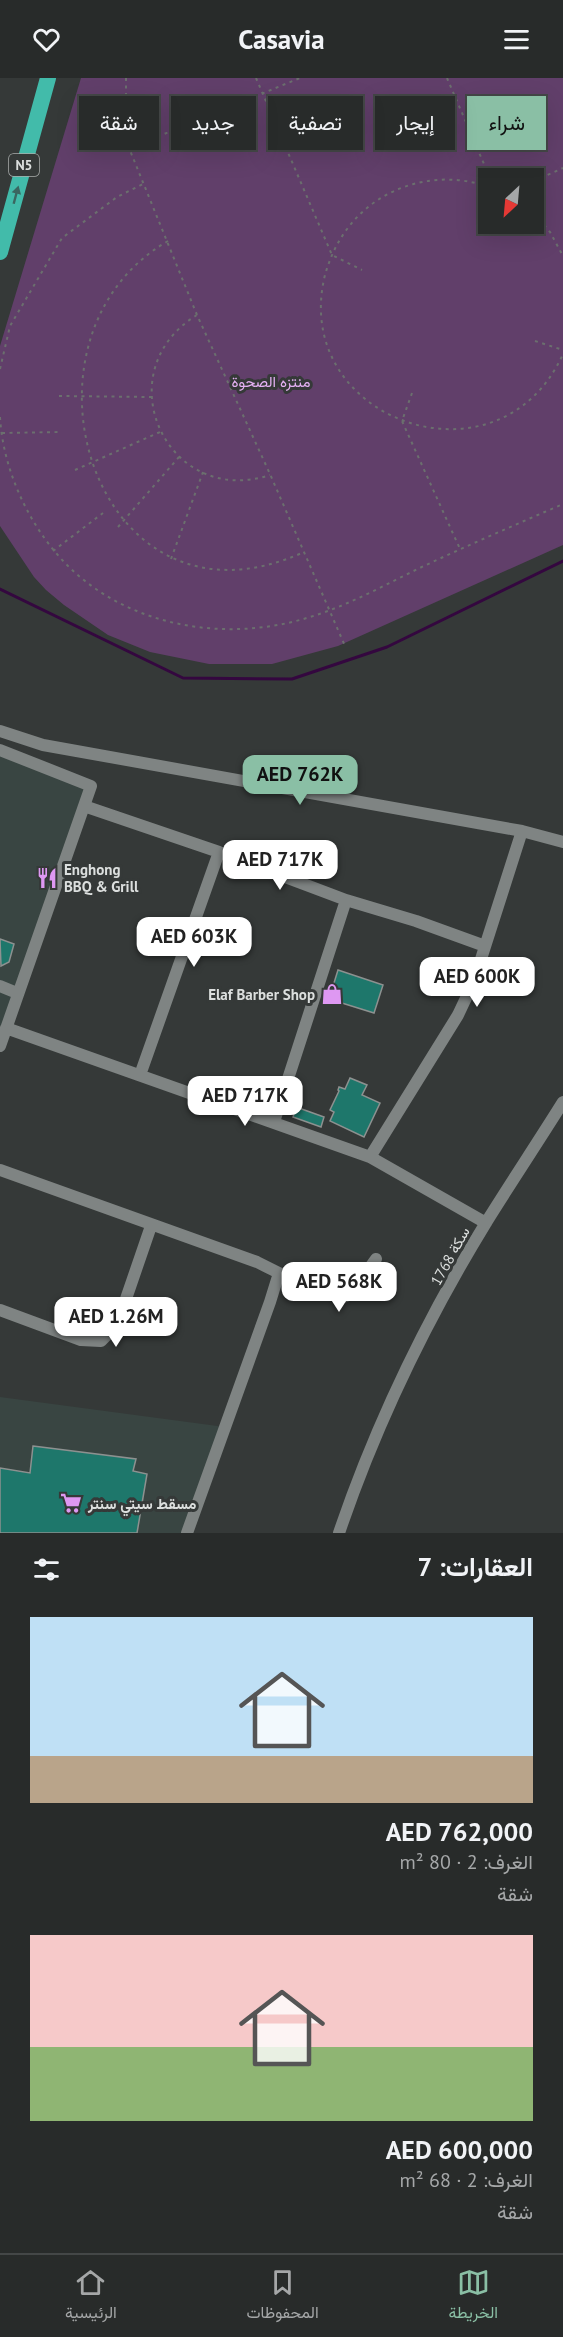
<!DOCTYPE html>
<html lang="ar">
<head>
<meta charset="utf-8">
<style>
	:root { --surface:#282b2a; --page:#343736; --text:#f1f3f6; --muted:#a5a7a8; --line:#444747; --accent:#8abfa5 }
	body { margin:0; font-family:"PT Sans",Vazirmatn,sans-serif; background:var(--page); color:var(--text); direction:rtl; height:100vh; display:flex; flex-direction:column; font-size:22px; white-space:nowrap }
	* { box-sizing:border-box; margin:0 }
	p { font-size:20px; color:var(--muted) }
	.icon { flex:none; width:33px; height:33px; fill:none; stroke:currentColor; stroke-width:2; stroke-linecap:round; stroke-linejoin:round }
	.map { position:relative; height:1455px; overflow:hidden; direction:ltr }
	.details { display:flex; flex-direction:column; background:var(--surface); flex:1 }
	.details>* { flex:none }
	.banner { position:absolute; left:18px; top:18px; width:528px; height:54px; direction:rtl; display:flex; gap:12px }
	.needle { width:39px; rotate:206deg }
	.fabs { position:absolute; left:478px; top:90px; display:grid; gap:12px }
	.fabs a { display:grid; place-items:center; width:66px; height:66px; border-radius:0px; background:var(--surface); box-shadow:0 6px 24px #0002,0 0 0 2px var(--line); font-size:30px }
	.price { position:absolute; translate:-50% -51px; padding:0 14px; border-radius:12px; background:#fff; color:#222; font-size:20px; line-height:39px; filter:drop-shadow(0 2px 3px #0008) }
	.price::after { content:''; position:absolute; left:50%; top:36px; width:18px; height:14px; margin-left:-9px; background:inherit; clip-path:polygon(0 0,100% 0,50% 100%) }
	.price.selected { background:var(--accent); color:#111 }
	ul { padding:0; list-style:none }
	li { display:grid; align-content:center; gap:12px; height:318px; padding:0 30px }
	li span { display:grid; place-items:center; height:186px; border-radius:0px; color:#555 }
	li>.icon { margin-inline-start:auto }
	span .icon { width:108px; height:108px; fill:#fffc; stroke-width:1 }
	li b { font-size:26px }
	h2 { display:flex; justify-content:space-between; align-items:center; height:72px; padding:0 30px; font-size:26px }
	.tag { padding:0 21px; border-radius:0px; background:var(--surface); box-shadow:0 6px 24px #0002,0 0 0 2px var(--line); font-size:21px; line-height:54px }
	.tag.selected { background:var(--accent); color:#111 }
	header { display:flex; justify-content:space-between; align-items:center; height:78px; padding:0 30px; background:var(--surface); font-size:27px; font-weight:700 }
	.tab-bar { display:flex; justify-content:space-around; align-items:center; height:84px; border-top:2px solid var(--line); background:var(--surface); font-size:16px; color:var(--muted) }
	.tab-bar a { display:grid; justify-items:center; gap:3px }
	.tab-bar .selected { color:var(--accent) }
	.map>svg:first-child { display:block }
</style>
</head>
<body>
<header><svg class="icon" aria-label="menu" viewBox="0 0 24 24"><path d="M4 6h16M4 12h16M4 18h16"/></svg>Casavia<svg class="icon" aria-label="heart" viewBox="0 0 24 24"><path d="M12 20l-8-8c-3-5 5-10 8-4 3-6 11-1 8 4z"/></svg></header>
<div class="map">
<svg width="563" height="1455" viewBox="0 0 563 1455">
	<rect width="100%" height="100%" fill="#353938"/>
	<!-- built -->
	<path fill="#394542" d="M0 672 91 708 0 968Z
		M0 1319 225 1349 187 1455H0Z"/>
	<!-- green -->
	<path fill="#613f6a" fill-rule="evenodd" d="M81 0H563V467L338 568 272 586H209L150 574 108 557 64 527 46 512 34 499 0 448V268ZM534 100V146H489V100Z"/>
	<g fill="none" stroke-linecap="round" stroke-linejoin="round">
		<!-- stream -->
		<path stroke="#34073f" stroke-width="3" d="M0 511 183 600 292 601 387 569 563 483"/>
	</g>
	<!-- building -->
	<path fill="#1e776b" stroke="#8d9190" stroke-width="1.5" d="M0 861 14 866 9 884 1 888Z
		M338 892 383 907 374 935 329 921Z
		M350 1000 367 1007 362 1017 380 1025 364 1059 330 1043 334 1034 330 1032 339 1013 338 1012 339 1009 345 1011Z
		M296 1029 324 1039 321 1049 293 1039Z
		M33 1368 136 1381 133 1393 147 1396 137 1455H0V1390L30 1395Z"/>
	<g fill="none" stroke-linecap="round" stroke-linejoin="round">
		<!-- path -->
		<path stroke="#6b6f6e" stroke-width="2" stroke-dasharray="3 4.5" stroke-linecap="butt" d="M126 0V41L129 70 197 237 270 396 345 568
			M256 0 332 177 362 192
			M447 0 490 100
			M130 70 300 0
			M534 103 563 90
			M489 109C450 95 406 101 372 126 349 143 333 168 325 197 289 342 499 417 563 276
			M534 136 550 154 563 178
			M483 140 489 125
			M168 163C0 260 95 569 304 474
			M197 237C104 294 167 431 270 397
			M535 263 563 272
			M0 291 10 248 62 160 117 119 145 105
			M412 315 402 343 460 471
			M59 318 151 319
			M0 339C3 393 30 450 68 488 131 550 228 565 310 539 350 527 388 505 426 487 471 466 517 446 563 426
			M2 355 62 354
			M75 392 160 354
			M118 449 179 379
			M53 473 103 435
			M171 481 203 394"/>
		<!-- minor -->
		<path stroke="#7f8483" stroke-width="12" d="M0 653 43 667 522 753 563 764
			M0 672 91 708 0 968
			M84 728 219 774 346 822 416 843 485 868
			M0 908 17 915
			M6 950 370 1079 486 1145
			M140 997 219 774
			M274 1044 346 822
			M370 1079 458 937 474 903 522 753
			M0 1092 257 1184 279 1195 270 1224 187 1455
			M279 1195 341 1220 351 1216 376 1181
			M0 1232 81 1262 101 1263 117 1247 151 1148
			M339 1455C376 1346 427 1241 487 1143 512 1103 538 1064 563 1024"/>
		<!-- trunk -->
		<path stroke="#42bbaa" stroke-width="16" d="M0 174 48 0"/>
	</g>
	<!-- one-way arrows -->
	<defs><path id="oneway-solid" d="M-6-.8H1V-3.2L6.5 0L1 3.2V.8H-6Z" transform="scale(1.5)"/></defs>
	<use fill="#3a6660" href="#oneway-solid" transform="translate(16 117) rotate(-75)"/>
	<!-- icons -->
	<defs>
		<symbol id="restaurant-bare" viewBox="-9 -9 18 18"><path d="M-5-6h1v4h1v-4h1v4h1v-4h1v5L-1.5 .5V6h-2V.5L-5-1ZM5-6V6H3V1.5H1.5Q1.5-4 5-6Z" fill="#de98f2" stroke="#353938" stroke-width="2.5" paint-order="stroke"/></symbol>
		<symbol id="shop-bare" viewBox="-9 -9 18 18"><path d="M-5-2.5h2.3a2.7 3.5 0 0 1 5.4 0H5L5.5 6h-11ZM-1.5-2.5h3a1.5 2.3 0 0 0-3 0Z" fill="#de98f2" stroke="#353938" stroke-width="2.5" paint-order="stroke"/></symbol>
		<symbol id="supermarket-bare" viewBox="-9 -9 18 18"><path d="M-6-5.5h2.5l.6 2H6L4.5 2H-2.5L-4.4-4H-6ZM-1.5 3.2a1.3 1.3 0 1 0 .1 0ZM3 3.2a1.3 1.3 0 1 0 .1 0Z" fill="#de98f2" stroke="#353938" stroke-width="2.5" paint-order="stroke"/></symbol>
	</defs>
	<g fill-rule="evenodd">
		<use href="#restaurant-bare" x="32" y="785" width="30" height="30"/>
		<use href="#shop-bare" x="317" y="901" width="30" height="30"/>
		<use href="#supermarket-bare" x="56" y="1410" width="30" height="30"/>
	</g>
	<g text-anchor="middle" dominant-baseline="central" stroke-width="6" stroke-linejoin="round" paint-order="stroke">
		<!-- shield labels -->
		<rect fill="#353938" stroke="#aaadac" stroke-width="1.5" x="9" y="76" width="30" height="22" rx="4.5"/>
		<g font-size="14" font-weight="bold" fill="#dcdfde">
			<text x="24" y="87">N5</text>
		</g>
		<!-- park labels -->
		<g font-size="15" fill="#e5b1f4" stroke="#353938">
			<text x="271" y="303">منتزه الصحوة</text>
		</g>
		<!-- poi labels -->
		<g font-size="15" font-weight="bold" fill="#dcdfde" stroke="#353938" text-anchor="start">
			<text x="64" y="791">Enghong<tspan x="64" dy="17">BBQ &amp; Grill</tspan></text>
			<text x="315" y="916" text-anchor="end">Elaf Barber Shop</text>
			<text x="88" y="1425">مسقط سيتي سنتر</text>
		</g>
		<!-- street labels -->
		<g font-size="15" fill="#dcdfde" stroke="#353938">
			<text transform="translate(450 1178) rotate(-61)">سكة 1768</text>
		</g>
	</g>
</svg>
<div class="fabs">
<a><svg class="needle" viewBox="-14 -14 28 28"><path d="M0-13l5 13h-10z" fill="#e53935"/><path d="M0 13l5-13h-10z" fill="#a5a7a8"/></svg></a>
</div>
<b class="price selected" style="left:300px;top:728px">AED 762K</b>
<b class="price" style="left:280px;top:813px">AED 717K</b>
<b class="price" style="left:194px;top:890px">AED 603K</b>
<b class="price" style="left:477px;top:930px">AED 600K</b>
<b class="price" style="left:245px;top:1049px">AED 717K</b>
<b class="price" style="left:339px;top:1235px">AED 568K</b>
<b class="price" style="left:116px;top:1270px">AED 1.26M</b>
<div class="banner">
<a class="tag selected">شراء</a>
<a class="tag">إيجار</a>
<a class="tag">تصفية</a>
<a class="tag">جديد</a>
<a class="tag">شقة</a>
</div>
</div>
<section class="details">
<h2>العقارات: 7<svg class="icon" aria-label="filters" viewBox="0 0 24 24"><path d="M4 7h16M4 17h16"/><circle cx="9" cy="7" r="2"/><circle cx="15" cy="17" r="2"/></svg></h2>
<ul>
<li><span style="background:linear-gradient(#bfe0f5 75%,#b9a48a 0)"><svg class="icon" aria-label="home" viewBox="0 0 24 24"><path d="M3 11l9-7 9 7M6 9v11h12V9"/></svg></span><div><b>AED 762,000</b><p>الغرف: 2 · 80 m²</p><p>شقة</p></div></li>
<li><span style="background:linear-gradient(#f6c9c9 60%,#8fb573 0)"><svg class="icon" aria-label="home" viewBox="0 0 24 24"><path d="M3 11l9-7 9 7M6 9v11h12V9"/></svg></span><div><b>AED 600,000</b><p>الغرف: 2 · 68 m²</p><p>شقة</p></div></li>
</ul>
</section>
<nav class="tab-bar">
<a class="selected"><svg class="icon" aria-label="map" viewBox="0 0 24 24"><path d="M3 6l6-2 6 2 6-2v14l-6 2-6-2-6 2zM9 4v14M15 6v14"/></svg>الخريطة</a>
<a><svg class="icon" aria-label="saved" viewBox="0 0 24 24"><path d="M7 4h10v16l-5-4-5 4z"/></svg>المحفوظات</a>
<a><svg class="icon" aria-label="home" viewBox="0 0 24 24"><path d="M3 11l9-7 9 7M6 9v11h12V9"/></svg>الرئيسية</a>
</nav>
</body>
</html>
